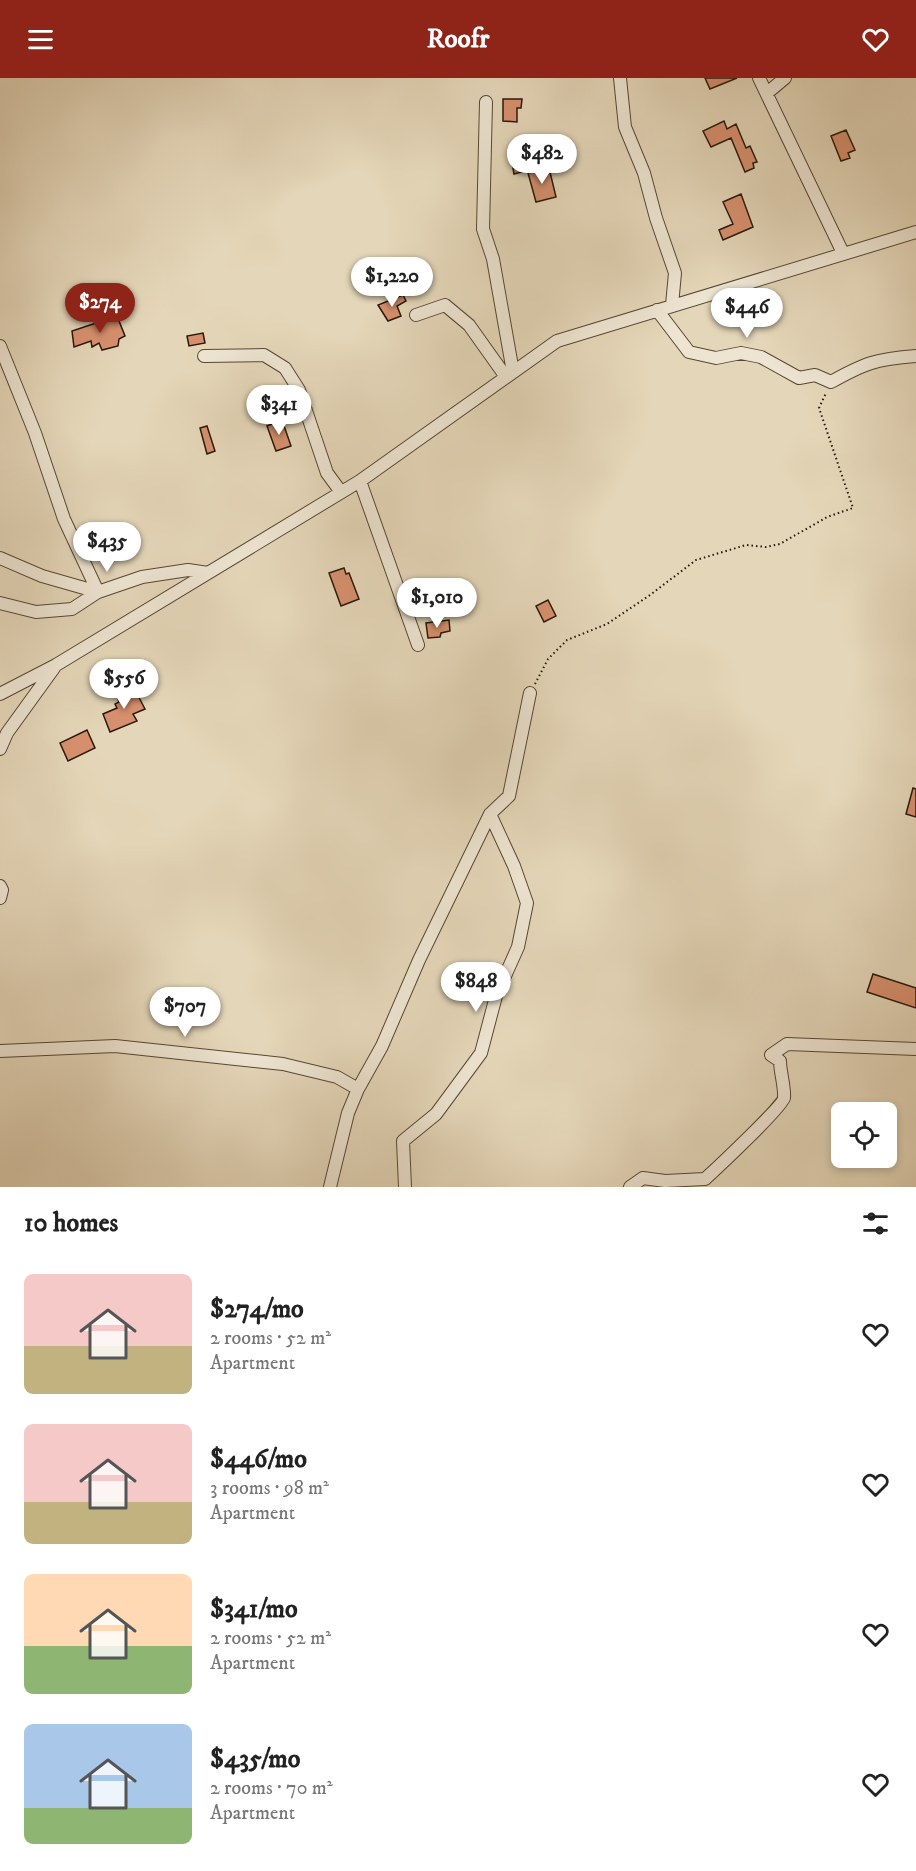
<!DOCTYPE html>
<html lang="en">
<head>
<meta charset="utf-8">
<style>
	:root { --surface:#fff; --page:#f2f2f2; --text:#222; --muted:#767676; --accent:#8f2418 }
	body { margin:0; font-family:"IM FELL DW Pica",serif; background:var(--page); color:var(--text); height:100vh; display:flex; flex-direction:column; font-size:22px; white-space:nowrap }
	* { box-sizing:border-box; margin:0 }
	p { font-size:20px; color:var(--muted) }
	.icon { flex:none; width:33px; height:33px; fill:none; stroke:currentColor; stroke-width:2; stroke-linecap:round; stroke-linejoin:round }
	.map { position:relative; height:1109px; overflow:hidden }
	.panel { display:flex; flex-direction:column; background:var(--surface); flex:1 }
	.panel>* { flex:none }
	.fabs { position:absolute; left:831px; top:1024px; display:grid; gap:12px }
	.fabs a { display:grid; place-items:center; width:66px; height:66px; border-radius:9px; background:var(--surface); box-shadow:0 3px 9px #0003; font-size:30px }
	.price { position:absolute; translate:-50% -51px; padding:0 14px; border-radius:21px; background:#fff; color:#222; font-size:20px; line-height:39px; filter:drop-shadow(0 2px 3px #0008) }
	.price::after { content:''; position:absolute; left:50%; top:36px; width:18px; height:14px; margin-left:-9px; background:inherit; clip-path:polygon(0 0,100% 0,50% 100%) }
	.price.on { background:var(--accent); color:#fff }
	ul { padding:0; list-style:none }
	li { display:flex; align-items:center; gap:18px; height:150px; padding:0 24px }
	li span { display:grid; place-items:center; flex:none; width:168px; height:120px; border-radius:9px; color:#555 }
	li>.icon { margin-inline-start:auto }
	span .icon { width:72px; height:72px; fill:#fffc; stroke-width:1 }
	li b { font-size:26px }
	h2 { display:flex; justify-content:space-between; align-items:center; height:72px; padding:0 24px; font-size:26px }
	header { display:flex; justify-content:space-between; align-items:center; height:78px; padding:0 24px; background:var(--accent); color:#fff; font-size:27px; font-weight:700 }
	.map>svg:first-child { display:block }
</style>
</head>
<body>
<header><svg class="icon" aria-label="menu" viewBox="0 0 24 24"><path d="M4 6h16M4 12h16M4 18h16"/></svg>Roofr<svg class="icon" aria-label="heart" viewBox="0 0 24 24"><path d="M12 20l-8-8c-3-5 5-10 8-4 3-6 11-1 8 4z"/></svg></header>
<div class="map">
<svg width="916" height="1109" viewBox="0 0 916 1109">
	<rect width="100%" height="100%" fill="#e4d6b8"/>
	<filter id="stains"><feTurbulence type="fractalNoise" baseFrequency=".00333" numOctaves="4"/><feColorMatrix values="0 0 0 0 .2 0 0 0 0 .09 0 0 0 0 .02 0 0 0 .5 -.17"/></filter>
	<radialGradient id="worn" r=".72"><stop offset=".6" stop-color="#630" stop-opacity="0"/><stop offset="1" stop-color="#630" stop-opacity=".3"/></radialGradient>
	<!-- building -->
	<path fill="#d7906e" stroke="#271908" stroke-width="1.5" d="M705 0H737L710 11Z
		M503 21H522L521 30H517V44L503 43Z
		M724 43 727 51 736 46 746 70 750 68 757 84 753 85 754 90 745 94 731 60 711 69 703 53Z
		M846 52 855 72 848 75 850 80 841 83 831 58Z
		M531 80 533 91 514 96 512 85Z
		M549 90 556 119 536 124 528 95Z
		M741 116 753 149 723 162 719 152 733 146 723 124Z
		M403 217 406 223 397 228 401 238 388 243 378 227Z
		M117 238 125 258 119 261 118 268 102 272 99 265 92 269 91 263 74 269 72 253Z
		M203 255 205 265 189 268 187 258Z
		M282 342 291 368 276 373 267 348Z
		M207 348 215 373 207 376 200 350Z
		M344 490 346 496 349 495 359 521 341 528 329 495Z
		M548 522 556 538 544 544 536 528Z
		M449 542 450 553 441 555 440 559 428 560 426 545Z
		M133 608 145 631 133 636 137 643 110 654 103 636 117 630 115 626 119 624 116 616Z
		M87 652 95 670 68 683 60 665Z
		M913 710 916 711V739L906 736Z
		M873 896 916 910V930L867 914Z"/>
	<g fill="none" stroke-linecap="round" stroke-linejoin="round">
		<defs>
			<path id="minor" d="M620 0 625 49 644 95 656 140 675 195 672 227
				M759 0 843 175
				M767 15 785 0
				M486 24 483 151 493 181 513 294
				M657 232 689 274 716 280 741 275 761 279 799 300 815 297 831 304C865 285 876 281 916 278
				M416 237 445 227 469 247 506 299
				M0 268 35 355 64 441 98 514 72 531 36 534 0 525
				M204 278 264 277 285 290 299 312 327 395 341 414
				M360 403 418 567
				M0 480 42 498 98 514 142 499 188 492 208 495
				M0 616 56 587 360 403 557 263 916 154
				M0 671 7 655 54 590
				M0 808 2 812 0 820
				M0 973 115 968 283 986 337 999 358 1011
				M330 1109 348 1035 358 1011 382 968 419 882 490 736 509 718 530 615
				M405 1109 403 1063 436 1036 481 975 496 918 518 869 527 825 514 788 490 736
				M630 1109 643 1100 665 1103 705 1101C716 1091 783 1028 784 1020 785 1009 780 994 780 983L771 977 787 966 916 971"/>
		</defs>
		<!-- minor casing -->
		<use href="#minor" stroke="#564834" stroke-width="14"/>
		<!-- path -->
		<path stroke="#271908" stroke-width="2" stroke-dasharray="1.5 3" stroke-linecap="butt" d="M535 606 548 581 567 562 607 546 650 517 696 482 746 467 766 469 780 466 827 439 853 430 819 330 826 315"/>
		<!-- minor -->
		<use href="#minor" stroke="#ede4d1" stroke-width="12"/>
	</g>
	<rect width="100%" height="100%" filter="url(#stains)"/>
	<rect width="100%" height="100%" fill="url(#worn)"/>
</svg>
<div class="fabs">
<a><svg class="icon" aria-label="locate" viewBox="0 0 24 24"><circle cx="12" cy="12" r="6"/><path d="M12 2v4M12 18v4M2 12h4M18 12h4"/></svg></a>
</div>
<b class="price" style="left:542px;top:107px">$482</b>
<b class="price" style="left:392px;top:230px">$1,220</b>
<b class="price on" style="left:100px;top:256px">$274</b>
<b class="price" style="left:747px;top:261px">$446</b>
<b class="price" style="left:279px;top:358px">$341</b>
<b class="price" style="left:107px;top:495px">$435</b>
<b class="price" style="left:437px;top:551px">$1,010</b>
<b class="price" style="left:124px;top:632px">$556</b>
<b class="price" style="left:476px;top:935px">$848</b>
<b class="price" style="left:185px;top:960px">$707</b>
</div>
<section class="panel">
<h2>10 homes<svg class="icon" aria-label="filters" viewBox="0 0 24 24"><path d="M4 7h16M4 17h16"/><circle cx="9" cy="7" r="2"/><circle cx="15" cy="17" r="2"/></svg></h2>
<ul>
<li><span style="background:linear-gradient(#f6c9c9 60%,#c2b280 0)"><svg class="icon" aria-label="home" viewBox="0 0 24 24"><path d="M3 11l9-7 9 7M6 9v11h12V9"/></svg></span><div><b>$274/mo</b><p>2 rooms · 52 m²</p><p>Apartment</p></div><svg class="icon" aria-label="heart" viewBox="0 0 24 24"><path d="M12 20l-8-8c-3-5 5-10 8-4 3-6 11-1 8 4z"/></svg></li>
<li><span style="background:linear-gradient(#f6c9c9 65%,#c2b280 0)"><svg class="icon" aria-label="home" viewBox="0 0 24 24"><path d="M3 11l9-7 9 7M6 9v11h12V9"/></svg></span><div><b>$446/mo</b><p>3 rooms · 98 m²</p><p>Apartment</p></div><svg class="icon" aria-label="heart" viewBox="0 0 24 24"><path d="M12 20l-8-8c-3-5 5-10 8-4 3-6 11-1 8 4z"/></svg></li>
<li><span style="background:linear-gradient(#ffd9b3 60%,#8fb573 0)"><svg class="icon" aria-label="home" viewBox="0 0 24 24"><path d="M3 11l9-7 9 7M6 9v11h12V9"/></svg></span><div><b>$341/mo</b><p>2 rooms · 52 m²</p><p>Apartment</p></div><svg class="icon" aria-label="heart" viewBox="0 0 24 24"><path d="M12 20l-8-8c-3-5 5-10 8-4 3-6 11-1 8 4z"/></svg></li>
<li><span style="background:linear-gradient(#a9c7e8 70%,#8fb573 0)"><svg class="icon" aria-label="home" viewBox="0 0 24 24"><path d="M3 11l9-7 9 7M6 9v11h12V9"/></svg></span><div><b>$435/mo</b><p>2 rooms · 70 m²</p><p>Apartment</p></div><svg class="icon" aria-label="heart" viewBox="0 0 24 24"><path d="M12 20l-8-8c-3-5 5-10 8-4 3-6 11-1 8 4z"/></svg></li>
</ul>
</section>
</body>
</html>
